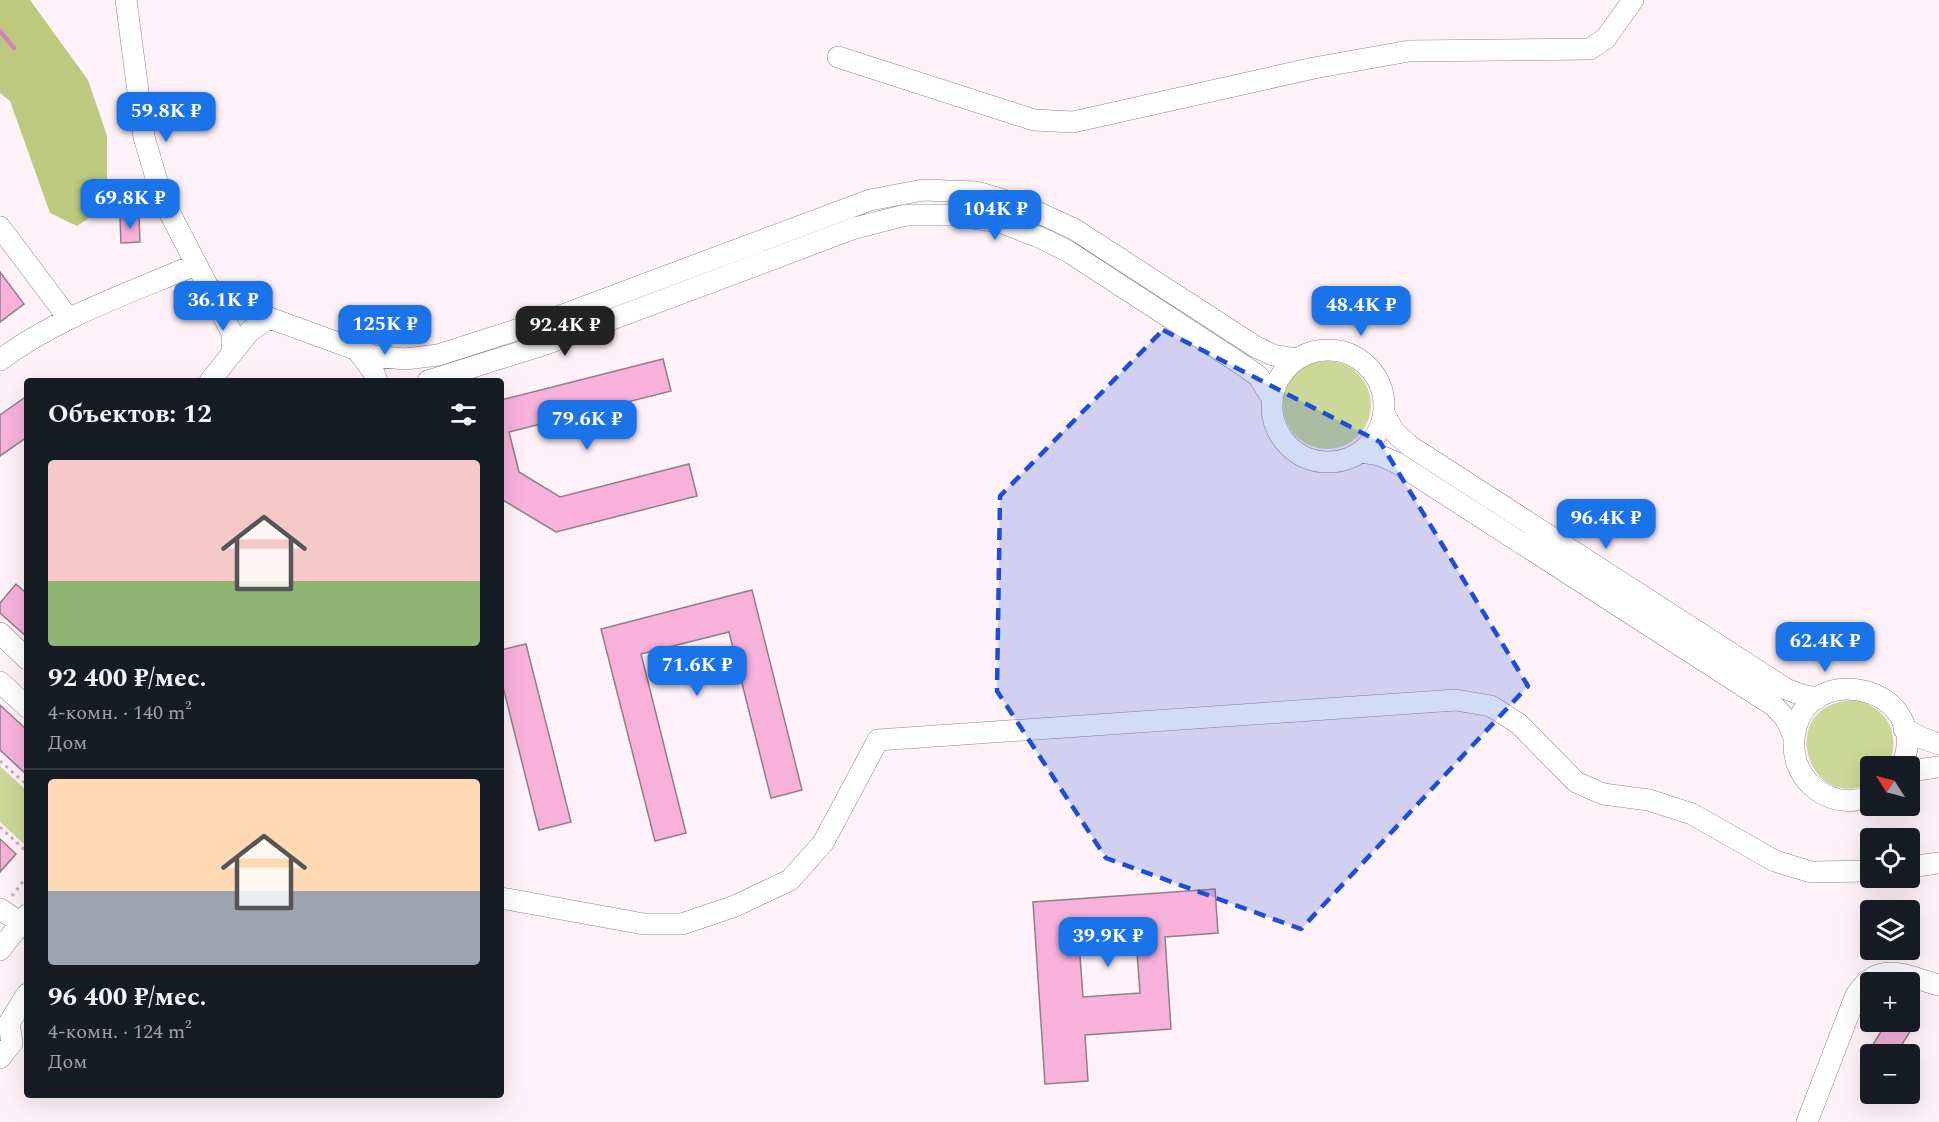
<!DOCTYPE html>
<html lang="ru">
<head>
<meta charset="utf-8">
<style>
	:root { --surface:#171b24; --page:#20242c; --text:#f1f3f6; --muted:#9ea1a6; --line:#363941; --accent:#1a73e8 }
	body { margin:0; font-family:Spectral,serif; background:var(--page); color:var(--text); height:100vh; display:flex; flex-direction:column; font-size:22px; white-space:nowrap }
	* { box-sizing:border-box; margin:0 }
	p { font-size:20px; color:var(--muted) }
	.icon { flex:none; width:33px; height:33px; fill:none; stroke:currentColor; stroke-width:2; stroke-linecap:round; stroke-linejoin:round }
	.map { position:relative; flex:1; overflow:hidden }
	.panel { position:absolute; left:24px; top:378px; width:480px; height:720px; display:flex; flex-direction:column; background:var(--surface); border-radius:6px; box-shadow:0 6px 24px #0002 }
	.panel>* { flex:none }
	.needle { width:39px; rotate:306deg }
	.controls { position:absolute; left:1860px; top:756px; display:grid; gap:12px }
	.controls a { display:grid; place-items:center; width:60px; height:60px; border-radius:6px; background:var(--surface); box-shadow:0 6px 24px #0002; font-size:30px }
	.price { position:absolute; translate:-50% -51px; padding:0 14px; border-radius:12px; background:var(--accent); color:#fff; font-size:20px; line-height:39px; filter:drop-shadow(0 2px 3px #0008) }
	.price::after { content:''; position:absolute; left:50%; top:36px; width:18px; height:14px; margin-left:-9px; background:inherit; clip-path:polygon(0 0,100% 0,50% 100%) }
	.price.active { background:#222; color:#fff }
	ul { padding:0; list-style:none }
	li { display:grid; align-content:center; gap:12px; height:318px; padding:0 24px }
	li+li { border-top:2px solid var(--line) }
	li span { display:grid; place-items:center; height:186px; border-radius:6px; color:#555 }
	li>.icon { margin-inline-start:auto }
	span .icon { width:108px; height:108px; fill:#fffc; stroke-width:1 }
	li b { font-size:26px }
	h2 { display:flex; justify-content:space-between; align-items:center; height:72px; padding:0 24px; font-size:26px }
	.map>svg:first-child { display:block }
</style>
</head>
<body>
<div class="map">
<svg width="1939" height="1122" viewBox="0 0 1939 1122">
	<rect width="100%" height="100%" fill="#fff1f8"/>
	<!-- green -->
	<path fill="#ccd897" d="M1283 405a44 44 0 1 1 88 0a44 44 0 1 1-88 0Z
		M1853 700C1888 706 1902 735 1888 766H1870V783C1807 815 1774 704 1853 700Z
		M0 766 27 791V842L25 845 0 822Z"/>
	<!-- forest -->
	<path fill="#bcc97f" d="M0 0H30L88 80 107 136V206L77 226 50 213 10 101 0 93Z"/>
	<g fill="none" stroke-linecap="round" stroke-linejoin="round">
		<!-- stream -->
		<path stroke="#ce8ab3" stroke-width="4.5" d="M0 31 14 48"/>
	</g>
	<!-- building -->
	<path fill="#f7b1db" stroke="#8d8087" stroke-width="1.5" fill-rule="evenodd" d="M120 217H139L140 242 121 243Z
		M0 272 24 304 0 322Z
		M663 359 671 391 509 432 519 472 560 497 689 464 697 496 556 532 501 499V400Z
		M27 396V437L0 456V415Z
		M16 584 27 594V637L0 613V603Z
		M752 590 802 790 771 798 729 632 641 654 686 833 655 841 601 629Z
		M526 644 571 822 539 830 501 679V650Z
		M0 705 27 730V775L0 750Z
		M0 839 16 854 0 872Z
		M1215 889 1218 933 1165 937 1171 1029 1085 1035 1088 1081 1045 1084 1033 902ZM1136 939 1140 993 1083 997 1079 943Z
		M1887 1022H1916L1896 1054H1867Z"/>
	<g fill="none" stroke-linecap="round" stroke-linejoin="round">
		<defs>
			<path id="minor" d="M126 0 144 137 162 198 232 333V351
				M838 57 1034 120 1073 122 1314 68 1409 51 1590 49 1606 38 1633 0
				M0 227 69 319
				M207 287 256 313 374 356 405 359 438 355 560 316 870 200 923 190 977 192 1024 206 1074 229 1256 347 1273 355 1296 359
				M1272 406a56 56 0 1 1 112 0a56 56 0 1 1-112 0Z
				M357 350 374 373 377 381
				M0 360C58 317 129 293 195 265
				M210 381 250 331 269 318
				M428 381 546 344 855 228 906 215H953L1000 222 1039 237 1069 252 1244 366 1258 376 1272 398
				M1384 413 1394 432 1410 446 1786 689 1802 695 1818 698
				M1360 452 1379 455 1397 463 1774 706 1786 719 1794 737
				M0 633 27 659
				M0 682 27 707
				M1904 729 1922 738 1939 744
				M1910 771 1939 767
				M1870 797C1849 804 1828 801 1811 785 1798 773 1793 756 1794 739 1802 655 1935 686 1902 766
				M1910 867 1939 863
				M501 898 644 924H682L735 906 790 880 823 843 878 740 1456 700 1491 706 1519 724 1576 782 1603 794 1649 800 1692 814 1775 861 1811 872 1870 871
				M0 909 27 927
				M0 950 27 915
				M0 1058 12 1043 9 1023 27 994
				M1807 1122 1856 995C1880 959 1904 976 1939 985"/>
		</defs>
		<!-- minor casing -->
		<use href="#minor" stroke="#93868d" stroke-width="22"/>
		<!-- path -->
		<path stroke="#bcb1b6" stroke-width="3" stroke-dasharray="3 4.5" stroke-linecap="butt" d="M0 761 27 785
			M0 827 27 852
			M12 896 27 876"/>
		<!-- minor -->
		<use href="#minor" stroke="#fff" stroke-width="21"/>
	</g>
	<!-- marked area -->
	<path fill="#1d4ed8" fill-opacity="0.2" stroke="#1d4ed8" stroke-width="4.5" stroke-dasharray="12 8" stroke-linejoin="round" d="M1163 330 1380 442 1528 686 1301 929 1106 858 997 691 1000 496Z"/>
</svg>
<div class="controls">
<a><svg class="needle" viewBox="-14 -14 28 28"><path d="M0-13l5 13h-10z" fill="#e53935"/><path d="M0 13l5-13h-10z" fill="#9ea1a6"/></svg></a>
<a><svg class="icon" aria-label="locate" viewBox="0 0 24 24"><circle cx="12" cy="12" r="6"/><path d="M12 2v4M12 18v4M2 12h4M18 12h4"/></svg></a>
<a><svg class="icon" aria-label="layers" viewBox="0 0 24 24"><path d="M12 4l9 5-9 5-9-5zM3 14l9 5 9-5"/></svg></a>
<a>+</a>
<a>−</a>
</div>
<b class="price" style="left:166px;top:143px">59.8K ₽</b>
<b class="price" style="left:130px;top:230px">69.8K ₽</b>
<b class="price" style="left:995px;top:241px">104K ₽</b>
<b class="price" style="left:223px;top:332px">36.1K ₽</b>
<b class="price" style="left:1361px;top:337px">48.4K ₽</b>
<b class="price" style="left:385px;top:356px">125K ₽</b>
<b class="price active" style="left:565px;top:357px">92.4K ₽</b>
<b class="price" style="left:587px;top:451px">79.6K ₽</b>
<b class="price" style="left:1606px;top:550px">96.4K ₽</b>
<b class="price" style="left:1825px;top:673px">62.4K ₽</b>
<b class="price" style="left:697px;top:697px">71.6K ₽</b>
<b class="price" style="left:1108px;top:968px">39.9K ₽</b>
<section class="panel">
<h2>Объектов: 12<svg class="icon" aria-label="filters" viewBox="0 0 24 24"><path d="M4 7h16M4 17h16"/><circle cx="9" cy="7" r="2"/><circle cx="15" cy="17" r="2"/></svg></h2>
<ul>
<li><span style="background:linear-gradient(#f6c9c9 65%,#8fb573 0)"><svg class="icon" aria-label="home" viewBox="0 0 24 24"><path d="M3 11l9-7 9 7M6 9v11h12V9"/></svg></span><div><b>92 400 ₽/мес.</b><p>4-комн. · 140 m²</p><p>Дом</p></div></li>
<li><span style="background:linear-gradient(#ffd9b3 60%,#9aa5b1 0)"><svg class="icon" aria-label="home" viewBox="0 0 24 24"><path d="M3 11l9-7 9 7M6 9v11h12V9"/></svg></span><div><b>96 400 ₽/мес.</b><p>4-комн. · 124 m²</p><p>Дом</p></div></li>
</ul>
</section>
</div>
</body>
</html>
